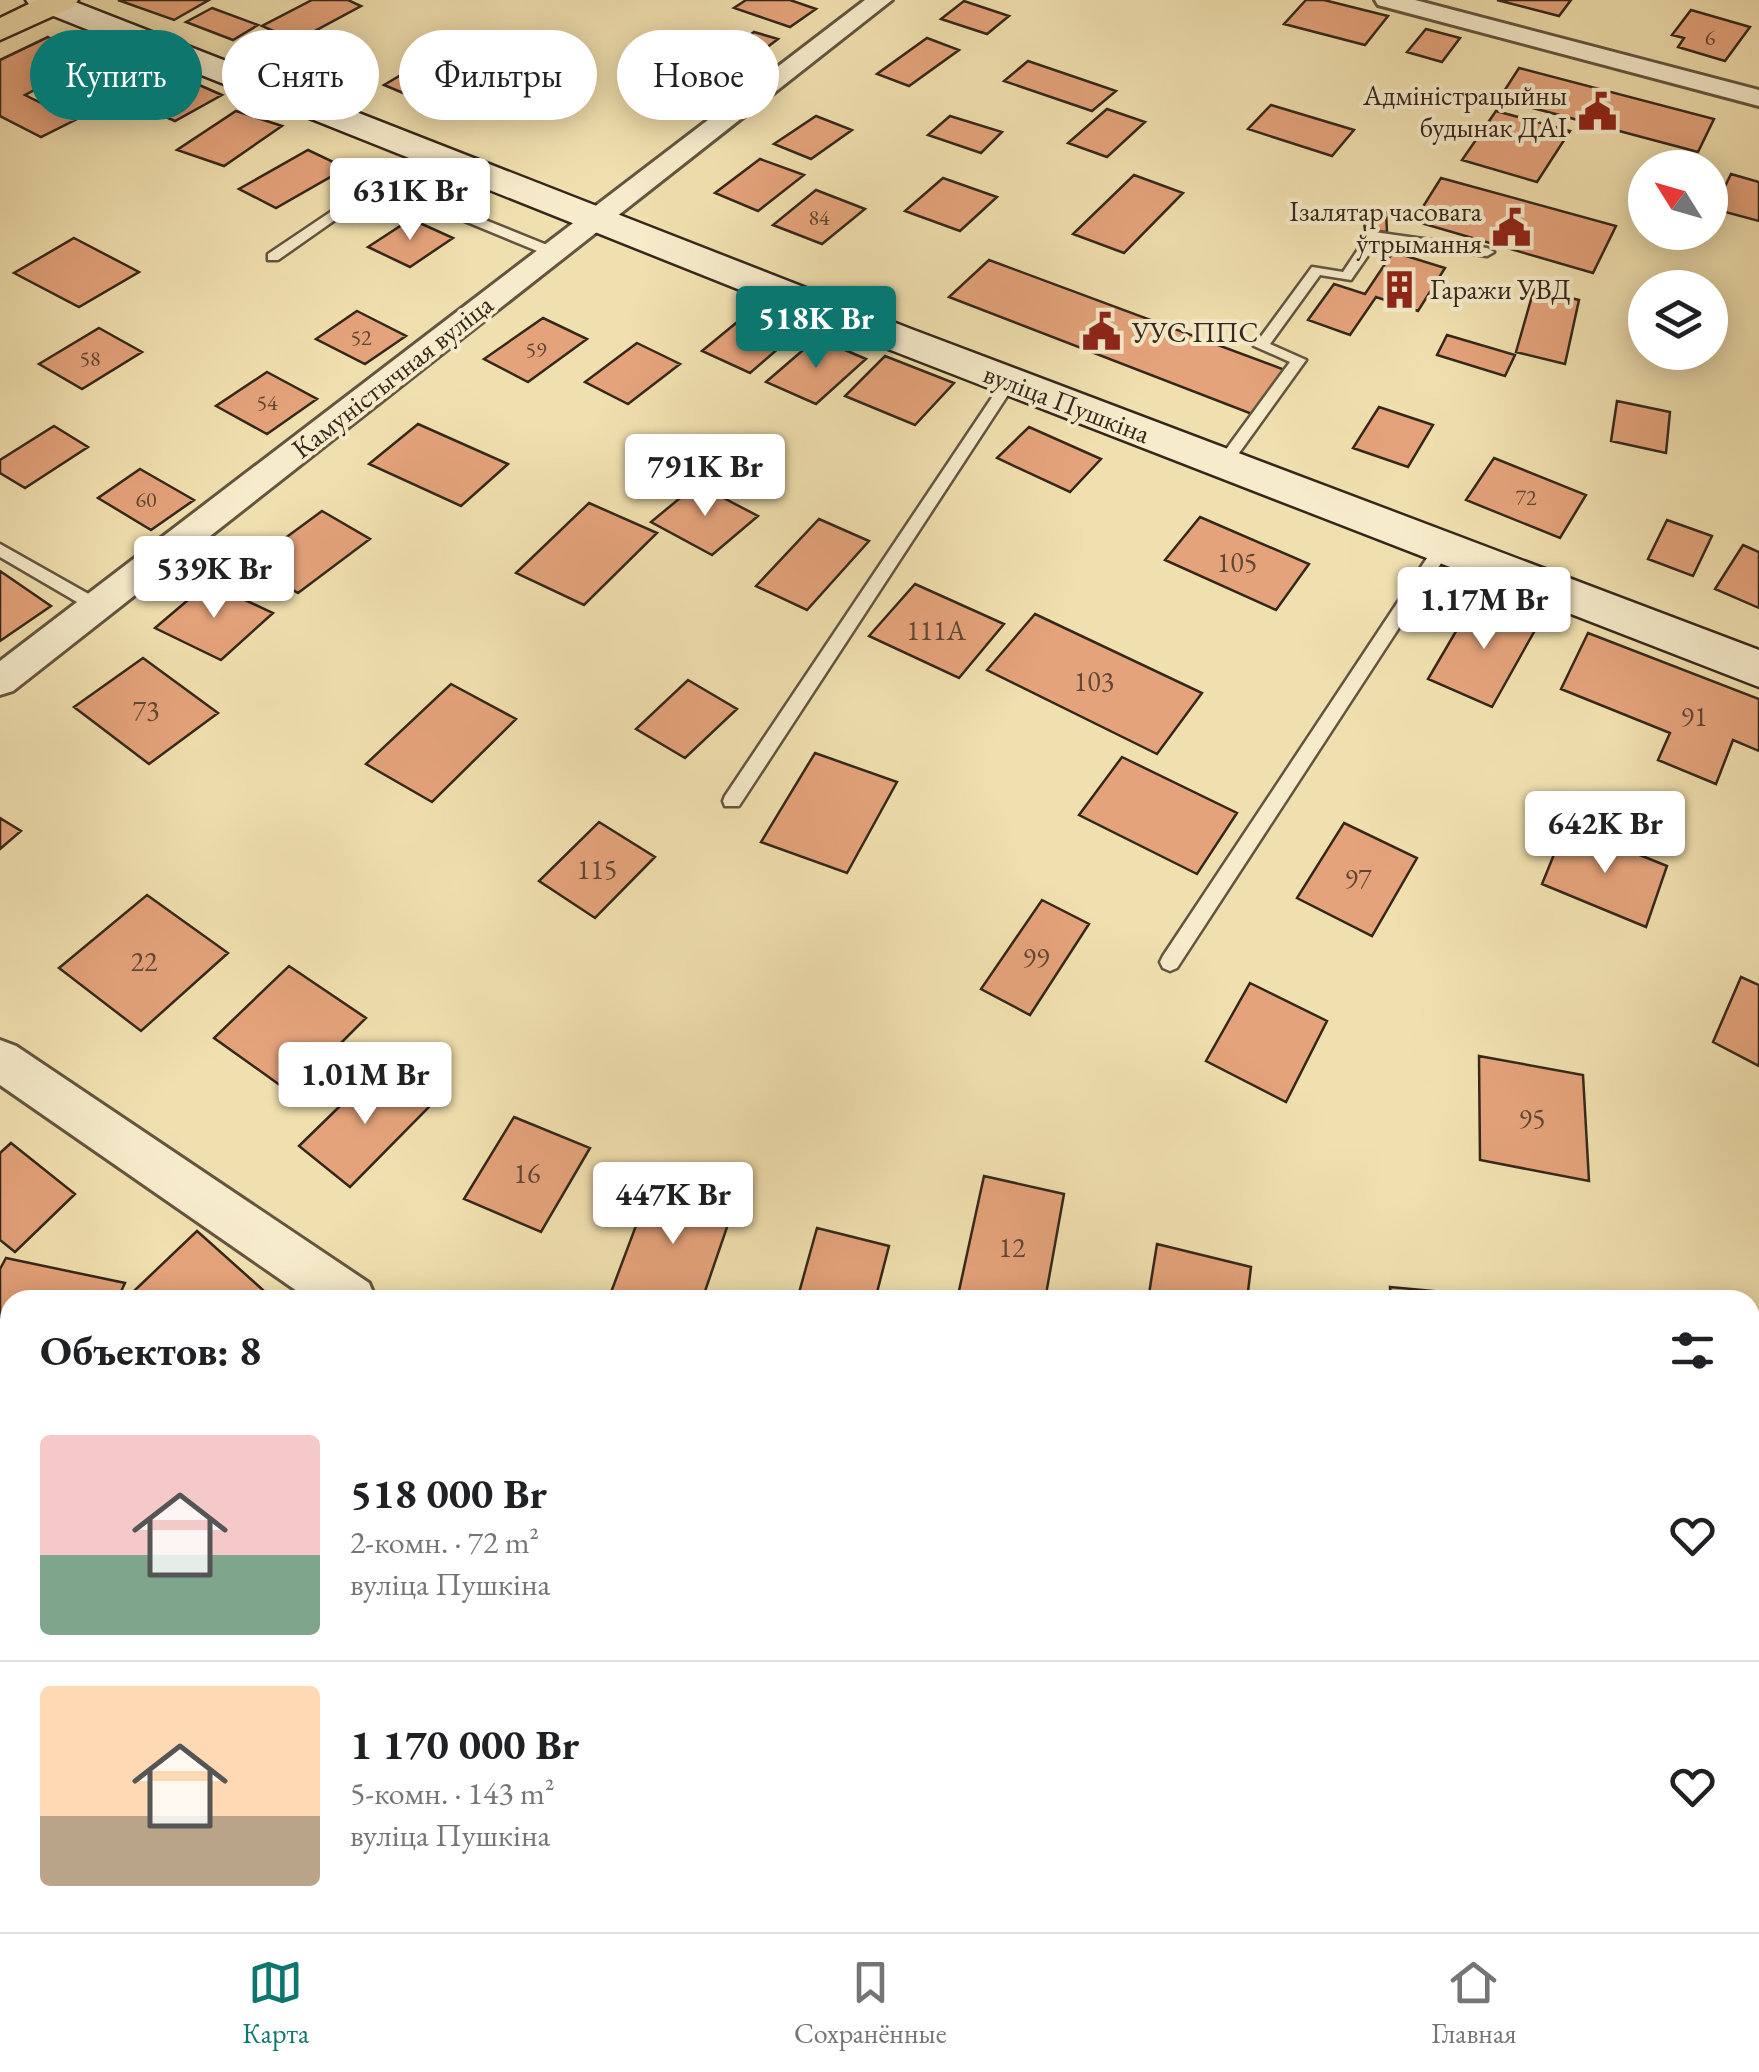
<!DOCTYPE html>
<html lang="ru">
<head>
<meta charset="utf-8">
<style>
	:root { --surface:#fff; --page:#f6f6f6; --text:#202124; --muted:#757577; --line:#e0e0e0; --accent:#0f766e }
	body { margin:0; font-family:"EB Garamond",serif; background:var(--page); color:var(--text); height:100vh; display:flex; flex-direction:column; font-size:38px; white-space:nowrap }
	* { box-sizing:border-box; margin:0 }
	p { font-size:32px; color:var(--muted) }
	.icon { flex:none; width:55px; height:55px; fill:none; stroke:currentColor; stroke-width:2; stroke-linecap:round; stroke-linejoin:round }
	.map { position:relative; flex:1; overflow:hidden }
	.sheet { position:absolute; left:0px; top:1290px; width:1760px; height:642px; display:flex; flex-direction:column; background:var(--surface); border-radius:30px 30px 0 0; box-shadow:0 5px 25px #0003 }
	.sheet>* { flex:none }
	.hud { position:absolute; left:30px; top:30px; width:1000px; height:90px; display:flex; gap:20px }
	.needle { width:65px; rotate:307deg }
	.tools { position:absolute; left:1628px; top:150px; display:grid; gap:20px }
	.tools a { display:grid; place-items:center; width:100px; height:100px; border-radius:50%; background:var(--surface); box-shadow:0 5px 25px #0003; font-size:50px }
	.price { position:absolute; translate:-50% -85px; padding:0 22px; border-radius:10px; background:#fff; color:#222; font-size:32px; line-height:65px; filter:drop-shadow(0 2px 5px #0008) }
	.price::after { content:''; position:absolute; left:50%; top:60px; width:30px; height:22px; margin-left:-15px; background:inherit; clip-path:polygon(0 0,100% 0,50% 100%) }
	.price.current { background:var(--accent); color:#fff }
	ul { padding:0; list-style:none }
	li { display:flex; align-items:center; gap:30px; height:250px; padding:0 40px }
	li+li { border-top:2px solid var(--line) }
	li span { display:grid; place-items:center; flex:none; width:280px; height:200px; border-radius:10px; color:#555 }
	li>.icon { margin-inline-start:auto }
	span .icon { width:120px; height:120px; fill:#fffc; stroke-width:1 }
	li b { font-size:42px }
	h2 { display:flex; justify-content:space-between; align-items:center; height:120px; padding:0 40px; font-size:42px }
	.tag { padding:0 35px; border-radius:45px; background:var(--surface); box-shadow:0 5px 25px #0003; font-size:35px; line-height:90px }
	.tag.current { background:var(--accent); color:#fff }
	.dock { display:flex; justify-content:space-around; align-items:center; height:140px; border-top:2px solid var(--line); background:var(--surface); font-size:28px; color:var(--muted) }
	.dock a { display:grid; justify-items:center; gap:5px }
	.dock .current { color:var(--accent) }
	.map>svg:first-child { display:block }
</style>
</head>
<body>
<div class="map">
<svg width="1759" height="1932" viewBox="0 0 1759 1932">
	<rect width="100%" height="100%" fill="#f1e0af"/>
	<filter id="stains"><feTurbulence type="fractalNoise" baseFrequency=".002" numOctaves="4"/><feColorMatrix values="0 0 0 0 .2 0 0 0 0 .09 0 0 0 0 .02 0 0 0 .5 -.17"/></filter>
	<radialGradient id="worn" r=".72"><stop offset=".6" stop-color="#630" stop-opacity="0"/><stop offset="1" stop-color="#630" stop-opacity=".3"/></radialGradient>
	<!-- building -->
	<path fill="#e5a37b" stroke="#34271b" stroke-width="2.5" d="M118 0H209L174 20Z
		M312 0H348L361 6 296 41 262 26Z
		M746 0H790L816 9 790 27 734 8Z
		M1306 0H1324L1388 16 1365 45 1284 24Z
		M1497 0H1571L1559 16Z
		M964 1 1009 16 987 34 941 19Z
		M212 8 258 25 233 40 186 22Z
		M1691 10 1750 27 1725 61 1678 47 1684 38 1672 35Z
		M1426 29 1460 38 1442 62 1407 52Z
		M754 32 778 39 766 48 743 41Z
		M48 37 114 69 75 88 56 79 25 95 75 120 41 137 0 116V60Z
		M655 37 716 60 684 81 623 57Z
		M927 38 959 50 909 86 877 74Z
		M438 53 511 82 458 116 384 85Z
		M1028 61 1116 91 1092 111 1004 81Z
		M1519 68 1714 119 1698 152 1499 99Z
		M190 81 222 95 175 121 143 107Z
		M113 93 134 100 111 115 90 107Z
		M1271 105 1354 130 1332 156 1248 129Z
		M1107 109 1145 122 1107 157 1068 143Z
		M236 111 282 126 224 166 177 150Z
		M1496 111 1570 131 1537 182 1462 160Z
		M816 116 852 130 811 159 774 144Z
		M950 116 1002 132 981 153 928 135Z
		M308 150 346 168 276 208 239 189Z
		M760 159 804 175 758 211 715 193Z
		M1731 174 1759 182V221L1714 209Z
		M1134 175 1183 193 1124 253 1073 234Z
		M943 178 997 197 960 231 905 211Z
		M1441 178 1616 226 1593 273 1414 221Z
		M816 190 865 209 822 244 773 225Z
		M1363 209 1386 211 1387 232 1365 230Z
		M411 219 453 238 410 267 368 247Z
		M74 238 139 272 79 307 14 273Z
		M1393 252 1445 268 1418 311 1376 297 1350 335 1308 320 1334 284 1365 294Z
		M989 260 1285 370 1252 414 949 297Z
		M1534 289 1579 300 1565 364 1516 352Z
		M753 309 801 329 750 373 702 351Z
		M357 311 406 336 365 364 316 339Z
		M543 318 587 339 528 382 484 359Z
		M99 328 142 352 82 389 39 364Z
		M1447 335 1515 355 1505 376 1437 355Z
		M817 338 866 359 816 404 766 382Z
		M637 343 680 364 628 404 585 382Z
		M885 356 954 383 915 425 845 396Z
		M267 372 317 399 267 434 216 406Z
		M1617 401 1670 412 1666 453 1611 441Z
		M1379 407 1433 425 1408 467 1353 448Z
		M418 424 508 464 461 506 369 464Z
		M54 426 88 447 25 488 0 473V460Z
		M1029 427 1101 459 1070 492 997 458Z
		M1494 458 1586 495 1560 538 1466 500Z
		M140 469 194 500 151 530 98 498Z
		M697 484 758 516 712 555 651 522Z
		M589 503 657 533 584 605 516 573Z
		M322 511 370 539 298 593 250 564Z
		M1200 517 1309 564 1276 610 1165 560Z
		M819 519 869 541 807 610 756 586Z
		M1667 520 1712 536 1693 576 1648 559Z
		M1743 545 1759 552V608L1715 589Z
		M0 571 51 606 0 641Z
		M208 583 273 613 221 660 155 628Z
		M915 584 1004 624 959 678 869 636Z
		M1476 597 1539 623 1492 707 1428 679Z
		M1035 614 1202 693 1157 754 987 670Z
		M1588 633 1759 699V751L1733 740 1716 784 1658 760 1670 733 1561 689Z
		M143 658 218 713 149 764 74 707Z
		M688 680 737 709 685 758 636 729Z
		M451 684 516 719 432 802 366 764Z
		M815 753 897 782 847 873 761 842Z
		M1122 757 1237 813 1197 874 1079 815Z
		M0 818 21 831 0 849Z
		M599 822 655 857 595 918 539 881Z
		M1344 823 1417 858 1372 936 1297 898Z
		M1566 825 1667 866 1646 927 1542 884Z
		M147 895 228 953 141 1031 59 968Z
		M1042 900 1089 924 1030 1015 981 989Z
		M289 966 366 1018 291 1093 214 1038Z
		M1741 977 1759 985V1066L1713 1042Z
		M1250 983 1327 1021 1286 1102 1206 1061Z
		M1479 1056 1583 1075 1589 1181 1480 1160Z
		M380 1067 431 1105 350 1187 299 1146Z
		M514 1117 590 1148 541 1232 464 1199Z
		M11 1143 75 1194 15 1252 0 1240V1153Z
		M984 1176 1064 1194 1045 1300H957Z
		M652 1183 735 1204 702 1300H629L610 1295Z
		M817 1228 889 1246 875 1300H797Z
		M197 1231 263 1290 253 1300H144L134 1291Z
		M1157 1244 1251 1267 1247 1300H1148Z
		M6 1258 125 1283 117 1300H10V1335L0 1332V1269Z
		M1390 1287 1486 1296V1300H1391Z
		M0 1427 10 1428V1539L0 1564Z
		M0 1654 10 1656V1769L0 1793Z
		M111 1922H262L260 1932H108Z
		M772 1922H890L889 1932H770Z
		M1172 1922H1290L1291 1932H1172Z"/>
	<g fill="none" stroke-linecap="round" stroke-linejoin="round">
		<defs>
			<path id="lane" d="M381 178 557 249 559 252 547 255 382 187 278 260H268V254Z
				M1374 232 1487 248 1494 252 1487 256 1378 241 1351 280 1320 275 1270 344 1306 360 1229 467H1219V459L1290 362 1254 346 1312 267 1343 272 1369 233Z
				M1010 376 1017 381 739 806H725L723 801 725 796 1005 378Z
				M1443 541 1451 547 1449 551 1177 968 1170 971 1163 968 1160 962 1163 956 1437 543Z
				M0 544 101 601V609H89L0 557Z
				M686 1922H714L713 1932H685Z"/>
			<path id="street" d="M865 0H892L13 691 0 695V661Z
				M1375 0H1415L1759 90V106L1378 5Z
				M0 1040 16 1046 369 1283 376 1300H310L0 1085Z
				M0 1351 10 1352V1402L0 1401Z
				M1750 1528H1759V1582H1750Z"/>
			<path id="secondary" d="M26 0H70L911 329 1759 650V687L883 347 31 7Z"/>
			<path id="primary" d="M37 0H78L73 7 0 40V18Z"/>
		</defs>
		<!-- lane casing -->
		<use href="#lane" stroke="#635540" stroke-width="5"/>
		<!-- street casing -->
		<use href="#street" stroke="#635540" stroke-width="6"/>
		<!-- secondary casing -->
		<use href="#secondary" stroke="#34271b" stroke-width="5"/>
		<!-- primary casing -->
		<use href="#primary" stroke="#34271b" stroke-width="5"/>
		<!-- lane -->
		<use href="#lane" fill="#f6ebcb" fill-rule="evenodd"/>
		<!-- street -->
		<use href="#street" fill="#f6ebcb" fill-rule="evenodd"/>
		<!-- secondary -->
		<use href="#secondary" fill="#f6ebcb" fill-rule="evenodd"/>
		<!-- primary -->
		<use href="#primary" fill="#f1e0af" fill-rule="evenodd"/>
	</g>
	<!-- icons -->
	<defs>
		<symbol id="civic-bare" viewBox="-9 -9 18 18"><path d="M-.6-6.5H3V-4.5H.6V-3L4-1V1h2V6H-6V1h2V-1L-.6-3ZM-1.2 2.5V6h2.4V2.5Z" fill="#8f2418" stroke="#f6ebcb" stroke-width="2.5" paint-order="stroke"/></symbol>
		<symbol id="building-bare" viewBox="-9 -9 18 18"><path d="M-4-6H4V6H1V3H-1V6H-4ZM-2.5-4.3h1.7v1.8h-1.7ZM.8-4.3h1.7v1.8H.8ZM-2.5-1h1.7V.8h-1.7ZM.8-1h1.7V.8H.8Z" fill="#8f2418" stroke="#f6ebcb" stroke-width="2.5" paint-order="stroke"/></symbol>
	</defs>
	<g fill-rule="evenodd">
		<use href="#civic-bare" x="1570" y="84" width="55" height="55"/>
		<use href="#civic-bare" x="1484" y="200" width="55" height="55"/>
		<use href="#building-bare" x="1372" y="262" width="55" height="55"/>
		<use href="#civic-bare" x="1074" y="304" width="55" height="55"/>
	</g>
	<g text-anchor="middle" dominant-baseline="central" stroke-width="8" stroke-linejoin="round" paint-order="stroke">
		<!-- far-number labels -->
		<g font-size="22" fill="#604633">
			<text x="1710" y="37">6</text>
			<text x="819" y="217">84</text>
			<text x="361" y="337">52</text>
			<text x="536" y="349">59</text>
			<text x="90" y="358">58</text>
			<text x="267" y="402">54</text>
			<text x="1526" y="497">72</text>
			<text x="146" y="499">60</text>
		</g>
		<!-- far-poi labels -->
		<g font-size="28" fill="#34271b" stroke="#f6ebcb" text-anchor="end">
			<text x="1567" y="95">Адміністрацыйны<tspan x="1567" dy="32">будынак ДАІ</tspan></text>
			<text x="1482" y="211">Ізалятар часовага<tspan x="1482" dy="32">ўтрымання</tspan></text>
			<text x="1430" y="289" text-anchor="start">Гаражи УВД</text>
			<text x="1132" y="332" text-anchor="start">УУС ППС</text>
		</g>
		<!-- far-street labels -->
		<g font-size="28" fill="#34271b" stroke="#f6ebcb">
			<text transform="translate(392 376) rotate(-38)">Камуністычная вуліца</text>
			<text transform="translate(1067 403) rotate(21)">вуліца Пушкіна</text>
		</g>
		<!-- number labels -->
		<g font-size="28" fill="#604633">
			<text x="1237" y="562">105</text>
			<text x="936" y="630">111А</text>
			<text x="1094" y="681">103</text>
			<text x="146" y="710">73</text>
			<text x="1694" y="716">91</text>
			<text x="597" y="869">115</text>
			<text x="1358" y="878">97</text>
			<text x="1036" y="957">99</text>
			<text x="144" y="961">22</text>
			<text x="1532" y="1118">95</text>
			<text x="527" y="1173">16</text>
			<text x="1012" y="1247">12</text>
		</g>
	</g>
	<rect width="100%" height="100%" filter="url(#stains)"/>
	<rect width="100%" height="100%" fill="url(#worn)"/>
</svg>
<div class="tools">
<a><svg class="needle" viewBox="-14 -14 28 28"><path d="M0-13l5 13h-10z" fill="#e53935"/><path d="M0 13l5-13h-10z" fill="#757577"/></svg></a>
<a><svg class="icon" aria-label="layers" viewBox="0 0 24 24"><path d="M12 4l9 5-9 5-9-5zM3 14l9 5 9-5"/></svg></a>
</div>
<b class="price" style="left:410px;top:243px">631K Br</b>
<b class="price current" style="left:816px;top:371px">518K Br</b>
<b class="price" style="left:705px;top:519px">791K Br</b>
<b class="price" style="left:214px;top:621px">539K Br</b>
<b class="price" style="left:1484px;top:652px">1.17M Br</b>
<b class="price" style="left:1605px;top:876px">642K Br</b>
<b class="price" style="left:365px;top:1127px">1.01M Br</b>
<b class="price" style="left:673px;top:1247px">447K Br</b>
<div class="hud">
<a class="tag current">Купить</a>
<a class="tag">Снять</a>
<a class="tag">Фильтры</a>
<a class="tag">Новое</a>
</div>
<section class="sheet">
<h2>Объектов: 8<svg class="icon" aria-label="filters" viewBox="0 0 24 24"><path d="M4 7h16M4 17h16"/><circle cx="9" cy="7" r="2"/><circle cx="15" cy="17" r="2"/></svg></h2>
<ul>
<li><span style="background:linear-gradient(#f6c9c9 60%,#7fa58c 0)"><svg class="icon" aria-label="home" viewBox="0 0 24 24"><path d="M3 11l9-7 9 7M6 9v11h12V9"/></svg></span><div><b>518 000 Br</b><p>2-комн. · 72 m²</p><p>вуліца Пушкіна</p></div><svg class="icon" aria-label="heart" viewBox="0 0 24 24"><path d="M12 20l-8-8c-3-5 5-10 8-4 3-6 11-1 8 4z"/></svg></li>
<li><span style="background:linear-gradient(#ffd9b3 65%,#b9a48a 0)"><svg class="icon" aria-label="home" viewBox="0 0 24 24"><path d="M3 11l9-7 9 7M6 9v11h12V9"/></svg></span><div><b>1 170 000 Br</b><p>5-комн. · 143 m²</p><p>вуліца Пушкіна</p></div><svg class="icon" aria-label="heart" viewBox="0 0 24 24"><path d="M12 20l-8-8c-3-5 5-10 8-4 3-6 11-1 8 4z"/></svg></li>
</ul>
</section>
</div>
<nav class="dock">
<a class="current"><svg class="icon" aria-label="map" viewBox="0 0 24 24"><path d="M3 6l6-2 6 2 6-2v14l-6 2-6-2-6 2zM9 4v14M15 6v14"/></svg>Карта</a>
<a><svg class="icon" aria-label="saved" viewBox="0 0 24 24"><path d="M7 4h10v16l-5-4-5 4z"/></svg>Сохранённые</a>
<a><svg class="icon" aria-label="home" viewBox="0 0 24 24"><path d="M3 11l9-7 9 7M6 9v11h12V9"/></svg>Главная</a>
</nav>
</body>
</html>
